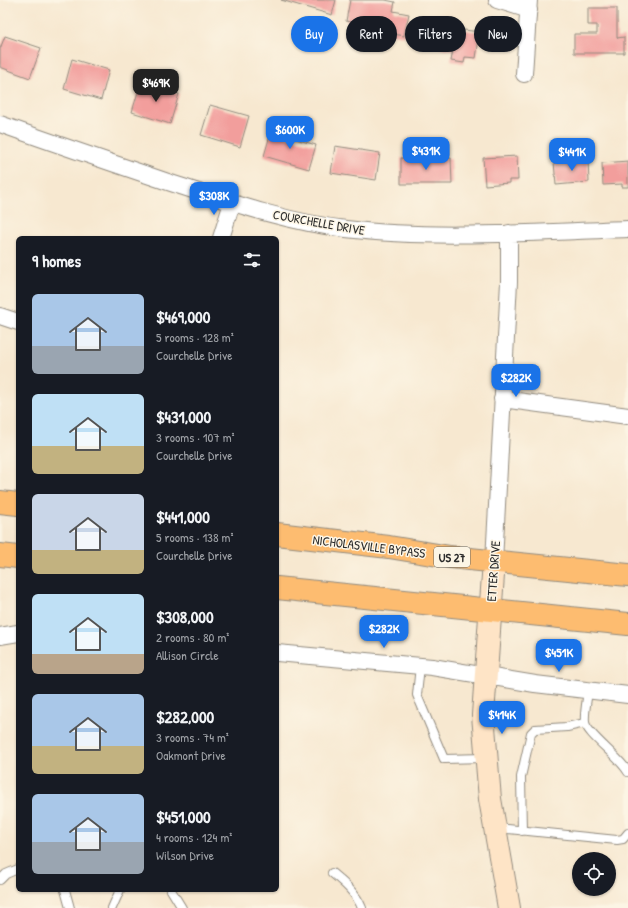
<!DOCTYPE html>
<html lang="en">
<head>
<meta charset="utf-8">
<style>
	:root { --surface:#171b24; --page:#242831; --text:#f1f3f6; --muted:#9ea1a6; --accent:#1a73e8 }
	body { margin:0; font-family:"Patrick Hand",sans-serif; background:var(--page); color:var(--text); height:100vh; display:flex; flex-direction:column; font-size:15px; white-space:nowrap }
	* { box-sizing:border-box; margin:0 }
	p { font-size:13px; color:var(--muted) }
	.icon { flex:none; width:22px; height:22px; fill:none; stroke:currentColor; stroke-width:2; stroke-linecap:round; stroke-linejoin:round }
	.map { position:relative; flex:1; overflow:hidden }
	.drawer { position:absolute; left:16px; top:236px; width:263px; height:656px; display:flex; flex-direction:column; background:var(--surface); border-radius:6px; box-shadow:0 1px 3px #0004 }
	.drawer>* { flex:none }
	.guide { position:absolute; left:291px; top:16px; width:277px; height:36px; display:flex; gap:8px }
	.fabs { position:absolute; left:572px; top:852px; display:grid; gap:8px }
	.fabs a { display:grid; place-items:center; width:44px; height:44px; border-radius:50%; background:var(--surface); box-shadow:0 1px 3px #0004; font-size:20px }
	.price { position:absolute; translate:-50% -34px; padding:0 9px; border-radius:8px; background:var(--accent); color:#fff; font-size:13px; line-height:26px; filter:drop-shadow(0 1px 2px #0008) }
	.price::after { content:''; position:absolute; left:50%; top:24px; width:12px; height:9px; margin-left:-6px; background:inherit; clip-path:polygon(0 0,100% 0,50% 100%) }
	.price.current { background:#222; color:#fff }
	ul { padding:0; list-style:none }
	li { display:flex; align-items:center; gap:12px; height:100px; padding:0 16px }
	li span { display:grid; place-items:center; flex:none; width:112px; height:80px; border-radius:6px; color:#555 }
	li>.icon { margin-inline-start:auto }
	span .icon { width:48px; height:48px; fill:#fffc; stroke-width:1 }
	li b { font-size:17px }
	h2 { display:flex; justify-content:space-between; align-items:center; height:48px; padding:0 16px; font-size:17px }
	.tag { padding:0 14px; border-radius:18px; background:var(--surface); box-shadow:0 1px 3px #0004; font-size:14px; line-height:36px }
	.tag.current { background:var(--accent); color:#fff }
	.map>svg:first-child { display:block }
</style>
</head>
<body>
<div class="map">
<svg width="628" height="908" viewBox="0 0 628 908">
	<rect width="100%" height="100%" fill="#fcf5e5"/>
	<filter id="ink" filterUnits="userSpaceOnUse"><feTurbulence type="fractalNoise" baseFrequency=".025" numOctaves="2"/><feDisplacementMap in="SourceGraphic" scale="8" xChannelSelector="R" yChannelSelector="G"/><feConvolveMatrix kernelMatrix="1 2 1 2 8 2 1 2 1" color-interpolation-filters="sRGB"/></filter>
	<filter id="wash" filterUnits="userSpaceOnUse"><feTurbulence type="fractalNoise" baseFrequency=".012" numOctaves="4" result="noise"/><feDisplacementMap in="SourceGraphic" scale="16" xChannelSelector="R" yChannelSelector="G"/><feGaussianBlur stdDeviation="0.9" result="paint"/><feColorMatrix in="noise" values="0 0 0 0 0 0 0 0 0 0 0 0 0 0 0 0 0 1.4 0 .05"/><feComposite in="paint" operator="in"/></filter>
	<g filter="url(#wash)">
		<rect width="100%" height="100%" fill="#f7e8d0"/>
		<g id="blocks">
			<!-- building -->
			<path fill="#f29e9c" d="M281 0H336L332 15Z
				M350 0H385L395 2 393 11 409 14 404 36 373 30 371 38 354 35 356 23 346 21Z
				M588 8H617V38L624 37V53H574V34H597V25H588Z
				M440 27 480 32 476 58 465 57 464 63 451 61 453 50 437 47Z
				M5 36 41 48 30 78 0 67V49Z
				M72 59 109 70 101 100 64 89Z
				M141 82 179 94 170 124 132 112Z
				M210 105 249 116 240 147 201 135Z
				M271 132 316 145 309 169 264 156Z
				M335 146 380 153 376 180 331 173Z
				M517 156 518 180H509V183L485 185 483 158Z
				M401 158H451L452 184H401Z
				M588 160 589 182 556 185 554 162Z
				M628 161V187H622V184L603 185 602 163Z"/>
		</g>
	</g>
	<g filter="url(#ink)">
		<use href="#blocks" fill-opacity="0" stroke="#918a7e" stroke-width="1"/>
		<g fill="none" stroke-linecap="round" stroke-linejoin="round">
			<defs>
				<path id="lane" d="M420 666 417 695 444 759 485 758
					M588 691C587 700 584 713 585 722 586 734 620 757 628 772
					M497 828 617 840 623 839 628 833
					M522 831 521 777 531 733 535 729 567 727 585 723
					M332 873C344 883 356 893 362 908
					M0 880 6 874 18 869
					M65 890 70 908
					M171 890 182 908
					M112 908 120 890"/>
				<path id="street" d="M497 0 529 10
					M524 74 529 0
					M0 124C56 144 112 163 168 182 227 201 285 222 346 229 437 240 537 232 628 229
					M221 238 232 203
					M0 316 18 322
					M502 399 628 416
					M494 561 509 282V233
					M0 636 18 633
					M277 653 432 667 535 684 628 695"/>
				<path id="secondary" d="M494 561 483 715 490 799 509 908"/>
				<path id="highway" d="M0 502 18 504
					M277 534 389 547 450 557 628 575
					M0 555 18 557
					M277 588 628 624"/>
			</defs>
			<!-- lane casing -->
			<use href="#lane" stroke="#918a7e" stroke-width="10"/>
			<!-- street casing -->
			<use href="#street" stroke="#918a7e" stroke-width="18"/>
			<!-- secondary casing -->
			<use href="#secondary" stroke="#918a7e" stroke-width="24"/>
			<!-- highway casing -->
			<use href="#highway" stroke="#918a7e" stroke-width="24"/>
			<!-- lane -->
			<use href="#lane" stroke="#fff" stroke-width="8"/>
			<!-- street -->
			<use href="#street" stroke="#fff" stroke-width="16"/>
			<!-- secondary -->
			<use href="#secondary" stroke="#fee4c6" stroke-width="22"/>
			<!-- highway -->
			<use href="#highway" stroke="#fdbc70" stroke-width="22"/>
		</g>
	</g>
	<g text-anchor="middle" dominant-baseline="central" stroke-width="3" stroke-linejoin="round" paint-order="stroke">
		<!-- shield labels -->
		<rect fill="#fcf5e5" stroke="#6a6863" stroke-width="1" x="434" y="547" width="36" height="20" rx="3"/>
		<g font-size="12" font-weight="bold" fill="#2b2b2b">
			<text x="452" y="557">US 27</text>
		</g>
		<!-- street labels -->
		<g font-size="13" fill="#2b2b2b" stroke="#fcf5e5">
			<text transform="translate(319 222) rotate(10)">COURCHELLE DRIVE</text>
			<text transform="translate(369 546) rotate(7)">NICHOLASVILLE BYPASS</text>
			<text transform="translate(493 571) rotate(-86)">ETTER DRIVE</text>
		</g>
	</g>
</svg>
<div class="fabs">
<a><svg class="icon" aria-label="locate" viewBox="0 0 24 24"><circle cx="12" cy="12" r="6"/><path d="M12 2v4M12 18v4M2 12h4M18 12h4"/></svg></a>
</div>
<b class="price current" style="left:156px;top:103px">$469K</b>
<b class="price" style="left:290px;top:150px">$600K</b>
<b class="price" style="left:426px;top:171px">$431K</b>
<b class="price" style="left:572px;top:172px">$441K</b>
<b class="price" style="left:214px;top:216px">$308K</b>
<b class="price" style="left:516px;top:398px">$282K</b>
<b class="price" style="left:384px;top:649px">$282K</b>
<b class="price" style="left:559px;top:673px">$451K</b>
<b class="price" style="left:502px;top:735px">$414K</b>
<div class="guide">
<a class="tag current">Buy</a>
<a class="tag">Rent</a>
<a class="tag">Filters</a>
<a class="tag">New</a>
</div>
<section class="drawer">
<h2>9 homes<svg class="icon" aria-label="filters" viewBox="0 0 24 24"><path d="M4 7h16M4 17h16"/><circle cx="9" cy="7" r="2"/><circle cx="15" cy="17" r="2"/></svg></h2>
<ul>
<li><span style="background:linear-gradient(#a9c7e8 65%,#9aa5b1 0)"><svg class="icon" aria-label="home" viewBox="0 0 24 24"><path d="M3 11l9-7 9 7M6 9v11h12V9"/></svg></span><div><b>$469,000</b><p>5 rooms · 128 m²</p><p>Courchelle Drive</p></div></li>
<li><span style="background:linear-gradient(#bfe0f5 65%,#c2b280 0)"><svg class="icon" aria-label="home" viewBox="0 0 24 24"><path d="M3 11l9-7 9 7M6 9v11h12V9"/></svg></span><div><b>$431,000</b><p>3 rooms · 107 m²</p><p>Courchelle Drive</p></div></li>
<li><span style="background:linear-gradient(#c9d6e8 70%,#c2b280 0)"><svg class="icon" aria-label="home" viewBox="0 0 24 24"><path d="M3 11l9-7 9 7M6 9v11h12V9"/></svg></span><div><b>$441,000</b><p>5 rooms · 138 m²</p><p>Courchelle Drive</p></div></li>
<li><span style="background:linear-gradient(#bfe0f5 75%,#b9a48a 0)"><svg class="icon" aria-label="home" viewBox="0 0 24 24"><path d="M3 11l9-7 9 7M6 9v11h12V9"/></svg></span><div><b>$308,000</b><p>2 rooms · 80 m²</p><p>Allison Circle</p></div></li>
<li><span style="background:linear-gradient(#a9c7e8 65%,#c2b280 0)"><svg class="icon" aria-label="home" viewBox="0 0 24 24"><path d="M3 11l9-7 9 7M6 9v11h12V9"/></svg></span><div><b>$282,000</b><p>3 rooms · 74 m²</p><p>Oakmont Drive</p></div></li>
<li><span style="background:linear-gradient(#a9c7e8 60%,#9aa5b1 0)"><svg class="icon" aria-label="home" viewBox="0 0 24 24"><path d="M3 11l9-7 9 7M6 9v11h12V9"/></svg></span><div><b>$451,000</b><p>4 rooms · 124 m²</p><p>Wilson Drive</p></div></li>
</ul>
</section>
</div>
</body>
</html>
